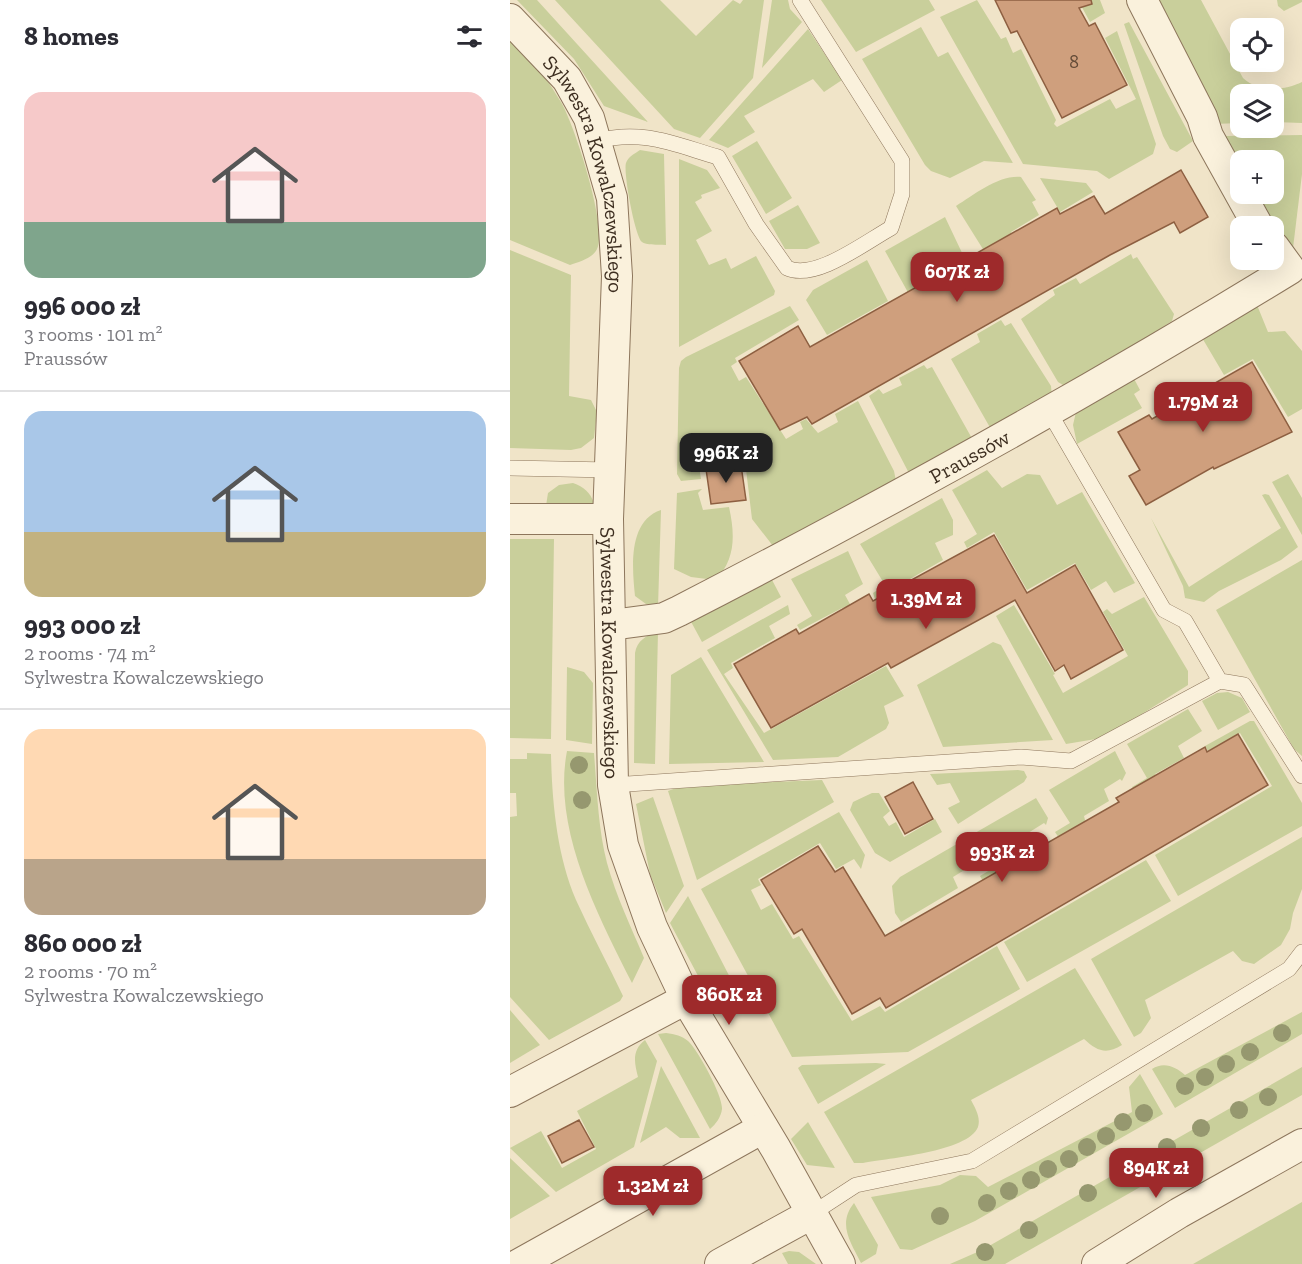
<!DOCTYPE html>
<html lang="en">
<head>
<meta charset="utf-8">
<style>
	:root { --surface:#fff; --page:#f7f7f7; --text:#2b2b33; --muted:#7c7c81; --line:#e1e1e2; --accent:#9e2a2b }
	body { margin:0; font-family:"Zilla Slab",serif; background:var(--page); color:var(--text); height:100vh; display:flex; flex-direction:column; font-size:22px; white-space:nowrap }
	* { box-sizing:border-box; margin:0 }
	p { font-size:20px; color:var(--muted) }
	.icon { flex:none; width:33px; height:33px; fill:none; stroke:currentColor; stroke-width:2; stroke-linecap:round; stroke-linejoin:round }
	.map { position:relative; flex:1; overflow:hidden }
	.details { display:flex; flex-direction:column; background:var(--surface); width:510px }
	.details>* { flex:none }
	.fabs { position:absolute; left:720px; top:18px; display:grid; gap:12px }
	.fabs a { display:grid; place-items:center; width:54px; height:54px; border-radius:12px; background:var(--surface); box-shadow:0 6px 24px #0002; font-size:30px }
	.price { position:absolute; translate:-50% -51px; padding:0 14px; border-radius:12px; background:var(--accent); color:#fff; font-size:20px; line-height:39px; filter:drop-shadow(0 2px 3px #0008) }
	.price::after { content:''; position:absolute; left:50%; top:36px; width:18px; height:14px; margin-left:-9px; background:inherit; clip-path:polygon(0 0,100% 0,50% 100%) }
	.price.current { background:#222; color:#fff }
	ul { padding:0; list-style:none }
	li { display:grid; align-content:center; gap:12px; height:318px; padding:0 24px }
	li+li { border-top:2px solid var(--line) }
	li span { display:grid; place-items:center; height:186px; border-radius:18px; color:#555 }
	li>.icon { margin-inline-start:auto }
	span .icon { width:108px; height:108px; fill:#fffc; stroke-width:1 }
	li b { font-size:26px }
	h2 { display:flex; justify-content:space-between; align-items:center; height:72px; padding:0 24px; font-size:26px }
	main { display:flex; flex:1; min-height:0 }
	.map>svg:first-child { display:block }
</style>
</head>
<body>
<main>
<section class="details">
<h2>8 homes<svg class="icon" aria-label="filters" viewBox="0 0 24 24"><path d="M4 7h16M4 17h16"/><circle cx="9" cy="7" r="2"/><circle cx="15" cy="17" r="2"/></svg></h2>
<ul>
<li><span style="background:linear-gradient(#f6c9c9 70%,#7fa58c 0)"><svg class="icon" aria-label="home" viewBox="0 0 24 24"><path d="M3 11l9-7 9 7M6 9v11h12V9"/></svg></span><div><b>996 000 zł</b><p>3 rooms · 101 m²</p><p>Praussów</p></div></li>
<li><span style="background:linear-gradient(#a9c7e8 65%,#c2b280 0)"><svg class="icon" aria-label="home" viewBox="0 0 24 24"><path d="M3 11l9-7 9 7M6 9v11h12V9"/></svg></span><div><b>993 000 zł</b><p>2 rooms · 74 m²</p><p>Sylwestra Kowalczewskiego</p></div></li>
<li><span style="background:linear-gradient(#ffd9b3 70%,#b9a48a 0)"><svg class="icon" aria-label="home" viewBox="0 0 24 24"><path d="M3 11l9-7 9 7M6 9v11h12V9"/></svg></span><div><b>860 000 zł</b><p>2 rooms · 70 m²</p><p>Sylwestra Kowalczewskiego</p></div></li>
</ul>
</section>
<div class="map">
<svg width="792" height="1264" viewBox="0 0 792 1264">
	<rect width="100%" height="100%" fill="#f0e4c8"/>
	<!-- green -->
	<path fill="#c9cf9b" d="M7 0H27L138 122 94 106 64 59Z
		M45 0H150L186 36 223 0 230 4 233 0H254L243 78 190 138 164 129Z
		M262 0H278L280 9 292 22 252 68Z
		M311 0H419L425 10 346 52Z
		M467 0 491 39 496 37 503 53 511 49 546 120 544 124 547 127 600 99 606 109 626 99 595 38 607 31 646 144 643 154 599 179 587 171 513 164 430 17Z
		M568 0H590L595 13 580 22Z
		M639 0H691L733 78C748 92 774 91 792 82V123L764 122V94H730V123L704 124Z
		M767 0H792V2L774 11 768 6Z
		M619 22 683 141 667 152 660 149 653 136 614 24Z
		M411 27 428 57 438 52 503 163 474 161 440 178 421 171 415 165 352 59Z
		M298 29 332 80 314 92 303 79 234 116 245 132 218 148 199 140Z
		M0 41C20 53 39 82 51 102 64 124 98 227 87 249 83 258 69 262 60 265L0 240Z
		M792 135V174L783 248 745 194H764V160H730V172L713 136Z
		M247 141 282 198 256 214 222 156Z
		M130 150 154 154 156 245C149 244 138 246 132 242 125 237 113 172 116 163 118 157 124 154 130 150Z
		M169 159 197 170 210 188 191 195 192 198 185 202 202 231 186 240 199 265 216 258 221 269 246 256 265 291 264 295 169 347Z
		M511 177 526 200 522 202 529 215 501 232 504 238 476 254 446 206C464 195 488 175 511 177Z
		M530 178 576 183 583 192 550 212Z
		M288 205 310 243 297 249H275L259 221Z
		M435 217 454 257 427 272 431 280 400 296 375 251Z
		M0 250 61 275 59 396 81 400 87 412 84 438 71 448 61 450 0 448Z
		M621 254 623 259 627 257 664 314 662 321 558 388 548 382 511 319 545 295 543 290 566 278 570 284Z
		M357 260 378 301 317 335 296 300 303 290Z
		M747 305 758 332 775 331 792 351V409L778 417 743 359 714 375 691 336Z
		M280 306 289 320 225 358 227 362 221 366 229 381 236 377 276 439 293 429 290 422 296 419 308 433 328 422 325 414 348 401 384 471 387 486 263 546 242 519 235 461 189 466 191 479 171 481 167 474 169 368 171 361 176 357Z
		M491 320 495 326 501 323 541 386 542 397 482 431 441 359 470 342 467 334Z
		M414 365 417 369 422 367 464 442 402 479 359 396 369 389 373 394 392 385 389 378Z
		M622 375 630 390 624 394 632 408 567 444 563 425 566 412Z
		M477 470 492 488 517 474 530 475 547 505 572 492 625 583 604 593 596 581 581 590 565 563 517 590 484 532 457 548 454 542 467 534 442 490Z
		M778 474 792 498V535L762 482Z
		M63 483C74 487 80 492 84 503L81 509 35 512 38 493 49 485Z
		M192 489 188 493 193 510 219 507C225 534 226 560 205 580L181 577 164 569 167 493Z
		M755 494 759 495 788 547 771 560 709 591 694 602 675 598 673 586 641 518 679 587 771 528 752 495Z
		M432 498 443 520V535L425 543 433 560 365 599 363 593 375 585 350 544Z
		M151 510 148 607 136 604 125 596C122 567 118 521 151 510Z
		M0 539H44L41 739 0 738Z
		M338 551 353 584 335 595 341 606 332 608 290 630 287 625 302 616 281 579Z
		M792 560V756L784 749 706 610Z
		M261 578 271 597 192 642 179 618Z
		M634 597 678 671V685L616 724 586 739 556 744 486 616 504 605 545 674 543 675 553 693 618 656 593 612 597 609 602 614Z
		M278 605 280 614 259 626 265 638 221 663 223 668 214 674 254 733 376 666 394 696 374 706 379 723 376 729 328 757 263 760 197 650Z
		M148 632 145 764 124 763 125 653C127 641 136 635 148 632Z
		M483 642 491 645 543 740 433 747 407 685Z
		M191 657 254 762 159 764 161 675Z
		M57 667 74 672 83 683 82 744 56 740Z
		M718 692 732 698 740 712 708 730 692 701 707 693Z
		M678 709 692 731 668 746 674 758 645 774 649 780 626 794 622 787 637 778 617 744Z
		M740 721H744L792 803V826L668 896 645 855 762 786 730 733 698 751 695 746Z
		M57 751 84 753C87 790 88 828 97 863 106 896 121 927 134 958L122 983C88 915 42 829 57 751Z
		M605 751 616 773 612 781 610 779 594 789 599 801 574 816 576 824 549 838 545 832 560 823 539 790Z
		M17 753 41 754C42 802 47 856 66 900 81 933 98 964 113 996L110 1001 39 1040 0 997V817L7 816 6 793H0V759H17Z
		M508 770 514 771 517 777 514 782 448 824 438 808 450 802 440 783 427 785 420 774Z
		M312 780 324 802 187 880 158 791 171 786Z
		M362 793H369L380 811 373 817 379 826 386 822 394 837 425 819 432 832 380 862 365 853 340 810 343 802Z
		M143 797 174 886 156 913 140 874 126 804Z
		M526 798 538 818 536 825 534 823 518 833 523 845 496 862 499 868 474 883 470 876 485 867 465 833Z
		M329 812 355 855 351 869 344 859 326 869 310 843 248 879 251 885 241 890 251 910 262 904 283 939 289 936 342 1021 370 1006 375 1012 487 946 510 989 398 1052 282 1057 191 889Z
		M792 837V889L783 913 780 929 771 945 744 964 732 961 723 951 635 1000 641 1018 631 1033 624 1037 581 959Z
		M452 841 463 862 461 866 443 877 448 888 391 922 385 913 382 886 390 877Z
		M636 860 661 901 517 982 494 942Z
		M178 896 226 989C214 994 207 993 195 989L160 923Z
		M565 968 612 1045C596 1055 587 1051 574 1039L461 1100C465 1108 471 1117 468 1127 458 1152 378 1158 353 1163H344L314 1112Z
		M0 1010 30 1045 0 1063Z
		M792 1012V1034L665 1108 642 1069C654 1061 666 1067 675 1075Z
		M156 1033C165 1034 172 1036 178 1041 188 1050 213 1096 212 1109 211 1117 206 1124 200 1129L148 1034Z
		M135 1040 147 1061 124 1147 46 1192 0 1148 31 1131 52 1168 86 1149 67 1111 128 1077C124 1062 122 1050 135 1040Z
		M366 1063 376 1064 308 1104 288 1068 292 1065Z
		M151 1066 190 1138H170L156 1127 130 1143Z
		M792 1067V1095L495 1264H440L472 1250Z
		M630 1074 653 1114 465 1221 402 1250 390 1249 361 1197 430 1185 450 1175 466 1176 478 1187 622 1112 619 1087Z
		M298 1122 325 1168 297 1165 281 1139Z
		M0 1158 40 1196 0 1219Z
		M792 1202V1264H683Z
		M344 1203 368 1245 366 1254 351 1263C341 1243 327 1224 344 1203Z
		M279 1251 289 1252 306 1264H278L272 1253Z"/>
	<!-- building -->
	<path fill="#cf9f7d" stroke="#8d5f41" stroke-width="1.5" d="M485 0H581L582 4 569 8 579 26 585 23 617 85 552 118 507 31 501 33Z
		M671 170 698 217 670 233 664 222 600 255 302 424 297 417 270 430 229 361 288 326 300 347 547 208 550 214 584 196 595 214Z
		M742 362 782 432 704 469 703 467 636 505 619 476 630 470 608 432 639 415 642 419Z
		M231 465 236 500 201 504 196 469Z
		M484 535 517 593 565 565 613 650 561 679 554 665 545 671 505 600 381 668 378 663 261 728 224 664 286 629 289 634 359 594 363 601Z
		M728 734 758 785 376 1008 370 998 342 1014 292 929 284 934 251 880 308 846 325 872 333 867 375 936 609 802 606 798 695 747 697 752Z
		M403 782 423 819 395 834 375 797Z
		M69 1120 84 1147 52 1163 38 1136Z"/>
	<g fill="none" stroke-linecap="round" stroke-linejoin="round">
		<defs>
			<path id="service" d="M86 141C133 129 163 144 208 157L246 224 277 268C305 281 354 243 381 228L392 194V161L290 0
				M538 410 654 610 675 621 710 681 734 685 792 776
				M0 468 100 470
				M103 785 511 757 561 761 710 681
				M303 1213 346 1185 462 1161 779 969 792 952"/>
			<g id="minor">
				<path d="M632 0 692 117 698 136 748 226"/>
				<path id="s1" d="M0 19 57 79 79 118 102 198 107 276 98 519 103 785 113 845 142 927 176 999 266 1149 330 1264"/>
				<path d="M0 519H98"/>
				<path id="s2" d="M101 625 154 618 169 611C377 504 581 391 780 269L764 247"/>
				<path d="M0 1092 176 999"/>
				<path d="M9 1264 253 1128"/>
				<path d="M210 1264 303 1213"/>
				<path d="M587 1264 669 1213 792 1144"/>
			</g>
		</defs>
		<!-- service casing -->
		<use href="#service" stroke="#8d765c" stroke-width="16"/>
		<!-- minor casing -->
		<use href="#minor" stroke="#8d765c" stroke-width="32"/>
		<!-- service -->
		<use href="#service" stroke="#faf1dc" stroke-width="15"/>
		<!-- minor -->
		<use href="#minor" stroke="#faf1dc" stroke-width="30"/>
	</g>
	<!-- trees -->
	<g fill="#96986f">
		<circle cx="69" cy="765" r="9"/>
		<circle cx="72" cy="800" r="9"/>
		<circle cx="772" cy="1033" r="9"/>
		<circle cx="740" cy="1052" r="9"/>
		<circle cx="716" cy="1064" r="9"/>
		<circle cx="695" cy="1077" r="9"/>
		<circle cx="675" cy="1086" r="9"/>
		<circle cx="758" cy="1097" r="9"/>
		<circle cx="729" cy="1110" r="9"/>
		<circle cx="634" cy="1113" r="9"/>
		<circle cx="613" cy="1122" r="9"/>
		<circle cx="691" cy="1128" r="9"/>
		<circle cx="596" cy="1136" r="9"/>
		<circle cx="577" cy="1147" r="9"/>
		<circle cx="657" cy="1147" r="9"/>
		<circle cx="559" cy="1159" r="9"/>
		<circle cx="620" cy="1165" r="9"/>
		<circle cx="538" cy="1169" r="9"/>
		<circle cx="521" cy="1180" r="9"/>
		<circle cx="499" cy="1191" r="9"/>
		<circle cx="578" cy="1193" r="9"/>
		<circle cx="477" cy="1203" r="9"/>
		<circle cx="430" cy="1216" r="9"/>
		<circle cx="519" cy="1230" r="9"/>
		<circle cx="475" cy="1252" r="9"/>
	</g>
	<g text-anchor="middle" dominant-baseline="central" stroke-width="6" stroke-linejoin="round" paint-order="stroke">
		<!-- number labels -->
		<g font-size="18" fill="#624a37">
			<text x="564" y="62">8</text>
		</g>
		<!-- street labels -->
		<g font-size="21" fill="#3d2e20" stroke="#f7eed8">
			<text stroke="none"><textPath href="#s1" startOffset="180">Sylwestra Kowalczewskiego</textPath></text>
			<text stroke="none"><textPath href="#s2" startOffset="399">Praussów</textPath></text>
			<text stroke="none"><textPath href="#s1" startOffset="666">Sylwestra Kowalczewskiego</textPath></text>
		</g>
	</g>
</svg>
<div class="fabs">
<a><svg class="icon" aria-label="locate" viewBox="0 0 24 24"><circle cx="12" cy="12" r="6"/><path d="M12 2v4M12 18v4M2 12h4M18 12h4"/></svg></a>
<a><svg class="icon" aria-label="layers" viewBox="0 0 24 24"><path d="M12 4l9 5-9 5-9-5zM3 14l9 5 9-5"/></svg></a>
<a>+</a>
<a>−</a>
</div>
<b class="price" style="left:447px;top:303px">607K zł</b>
<b class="price" style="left:693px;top:433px">1.79M zł</b>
<b class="price current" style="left:216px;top:484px">996K zł</b>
<b class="price" style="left:416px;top:630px">1.39M zł</b>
<b class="price" style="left:492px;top:883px">993K zł</b>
<b class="price" style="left:219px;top:1026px">860K zł</b>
<b class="price" style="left:646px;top:1199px">894K zł</b>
<b class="price" style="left:143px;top:1217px">1.32M zł</b>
</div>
</main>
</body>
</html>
